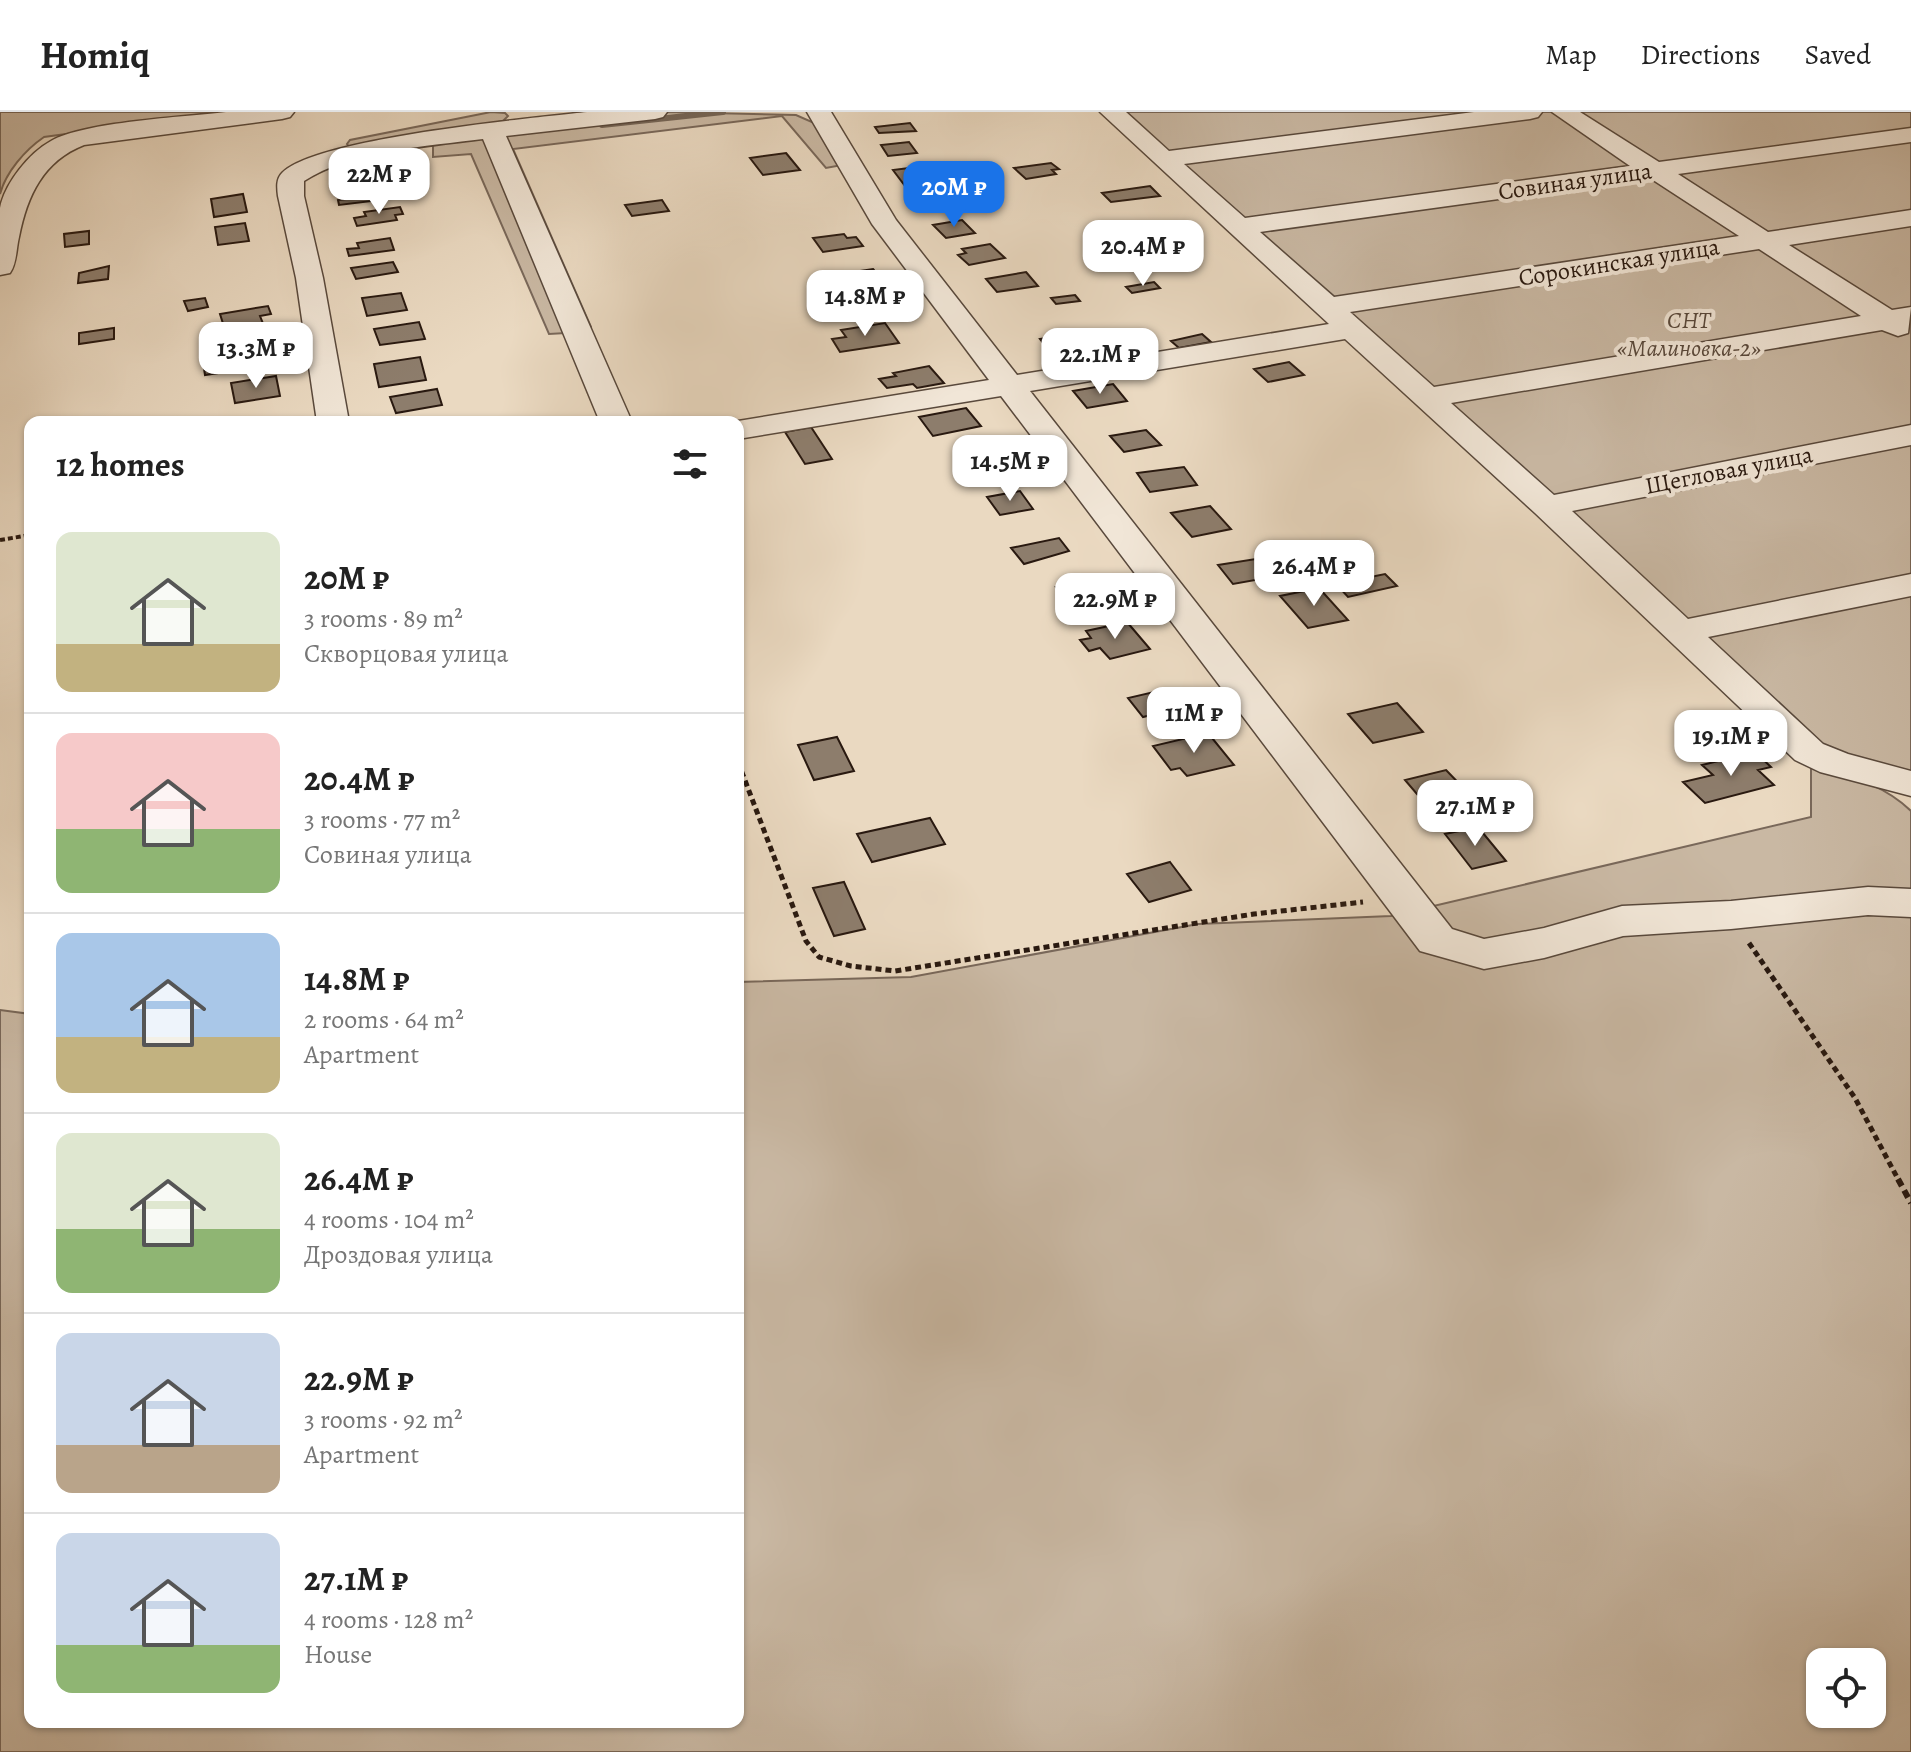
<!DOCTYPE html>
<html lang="en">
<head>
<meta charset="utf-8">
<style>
	:root { --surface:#fff; --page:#f2f2f2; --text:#222; --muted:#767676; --line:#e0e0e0; --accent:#1a73e8 }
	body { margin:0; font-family:Alegreya,serif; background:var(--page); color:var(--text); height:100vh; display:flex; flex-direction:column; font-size:30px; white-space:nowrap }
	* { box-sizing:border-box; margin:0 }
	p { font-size:26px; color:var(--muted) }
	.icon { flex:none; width:44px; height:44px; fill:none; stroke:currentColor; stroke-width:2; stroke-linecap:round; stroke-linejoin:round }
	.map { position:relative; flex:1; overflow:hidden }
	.panel { position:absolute; left:24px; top:304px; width:720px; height:1312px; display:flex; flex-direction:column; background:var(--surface); border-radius:16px; box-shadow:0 2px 6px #0004 }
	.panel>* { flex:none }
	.controls { position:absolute; left:1806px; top:1536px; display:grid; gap:16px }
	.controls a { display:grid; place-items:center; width:80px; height:80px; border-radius:16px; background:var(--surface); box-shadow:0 2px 6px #0004; font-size:40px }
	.price { position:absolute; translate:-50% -68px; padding:0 18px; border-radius:16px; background:#fff; color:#222; font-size:26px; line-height:52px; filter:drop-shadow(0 2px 4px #0008) }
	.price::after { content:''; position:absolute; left:50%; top:48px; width:24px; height:18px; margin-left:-12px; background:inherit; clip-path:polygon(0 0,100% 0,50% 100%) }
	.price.on { background:var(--accent); color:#fff }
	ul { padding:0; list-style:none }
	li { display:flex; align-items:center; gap:24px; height:200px; padding:0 32px }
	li+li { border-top:2px solid var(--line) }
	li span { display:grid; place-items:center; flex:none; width:224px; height:160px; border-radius:16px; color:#555 }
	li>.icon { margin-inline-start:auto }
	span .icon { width:96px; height:96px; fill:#fffc; stroke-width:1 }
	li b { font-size:34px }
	h2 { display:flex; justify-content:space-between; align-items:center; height:96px; padding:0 32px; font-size:34px }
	header { display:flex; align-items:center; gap:48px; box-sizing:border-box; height:112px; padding:0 40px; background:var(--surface); border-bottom:2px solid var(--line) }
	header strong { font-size:38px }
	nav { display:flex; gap:44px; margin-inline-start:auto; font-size:28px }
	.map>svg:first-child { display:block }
</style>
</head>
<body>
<header>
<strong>Homiq</strong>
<nav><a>Map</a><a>Directions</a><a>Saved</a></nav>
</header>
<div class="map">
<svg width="1911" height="1640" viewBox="0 0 1911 1640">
	<rect width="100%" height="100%" fill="#ead9c1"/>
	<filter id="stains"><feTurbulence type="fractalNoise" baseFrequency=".0025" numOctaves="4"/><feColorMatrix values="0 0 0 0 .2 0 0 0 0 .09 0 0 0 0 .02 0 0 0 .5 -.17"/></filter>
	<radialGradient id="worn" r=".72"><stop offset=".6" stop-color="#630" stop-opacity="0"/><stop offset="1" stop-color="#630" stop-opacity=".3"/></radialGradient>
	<!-- green -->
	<path fill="#c9b8a3" stroke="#79685a" stroke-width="2" fill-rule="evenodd" d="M0 0H229L44 25C25 38 6 60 0 82Z
		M491 0 505 1 508 4 503 9 350 36 347 32 350 28Z
		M666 0 796 3 821 14 842 53 826 56 782 4 513 37 591 215 584 220 549 222 471 42 433 45V30Z
		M1112 0H1911V672L1834 651Z
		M1811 653C1848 664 1882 671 1911 699V1640H0V898L30 902V1610H738V870L911 865 1198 812 1391 804 1811 705ZM1820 1550H1872V1602H1820Z"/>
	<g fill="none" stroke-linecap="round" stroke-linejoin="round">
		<!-- stream -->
		<path stroke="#756556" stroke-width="6" d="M602 13 723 0"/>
	</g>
	<!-- building -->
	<path fill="#8d7d6c" stroke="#291910" stroke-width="2" d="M910 11 916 19 879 21 875 15Z
		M909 30 917 41 888 44 881 33Z
		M786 41 800 58 763 63 750 46Z
		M1051 51 1059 57 1052 58 1056 62 1026 67 1014 56Z
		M925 54 939 70 905 74 893 58Z
		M347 63 353 81 337 83 332 65Z
		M1150 74 1160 84 1111 90 1102 81Z
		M403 80 405 85 339 93 338 88Z
		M955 81 965 92 921 98 914 90Z
		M243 82 247 100 214 105 211 87Z
		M662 88 669 99 632 104 625 93Z
		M400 95 403 102 395 103 397 108 357 114 354 106 366 104 364 100Z
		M962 108 975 121 946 126 933 113Z
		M245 111 249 129 218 133 215 115Z
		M89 119V132L65 135 64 122Z
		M844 122 847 126 856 125 863 134 823 140 813 126Z
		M390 126 394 138 349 144 347 137 359 136 357 131Z
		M990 132 1005 146 969 153 958 143 966 141 962 137Z
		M393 150 398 160 356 167 351 156Z
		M109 154 108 167 78 171 79 161Z
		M873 157 883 169 850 175 840 162Z
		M1026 160 1038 174 997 180 986 167Z
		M1154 170 1160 176 1132 181 1126 175Z
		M401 181 407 198 367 204 362 186Z
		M893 183 903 195 859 202 849 190Z
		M1075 183 1080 189 1056 192 1051 186Z
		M205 186 208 195 188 199 184 189Z
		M268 194 271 202 260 204 264 214 226 221 220 202Z
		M419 210 425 227 380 233 374 217Z
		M885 211 899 231 840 240 832 227 846 225 841 218Z
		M114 216V227L79 232V221Z
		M1077 221 1092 238 1054 245 1040 227Z
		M1202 222 1211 230 1179 236 1171 229Z
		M247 233 251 256 205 263 202 243Z
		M420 245 426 268 379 275 374 252Z
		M1289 250 1304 263 1268 270 1254 257Z
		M929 254 944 271 917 276 913 272 887 276 879 267 896 264 893 261Z
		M276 264 280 284 235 291 231 271Z
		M1113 272 1127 289 1087 296 1073 279Z
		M437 277 442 293 396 301 390 285Z
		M966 296 981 314 933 324 919 305Z
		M811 315 832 347 805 352 785 320Z
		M1146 318 1161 333 1124 340 1110 324Z
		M1184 355 1197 373 1150 380 1137 361Z
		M1020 379 1033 397 1000 403 987 385Z
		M1210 394 1231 417 1192 425 1171 401Z
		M1059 426 1069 439 1024 452 1011 436Z
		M1262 446 1277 464 1233 472 1218 453Z
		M1385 462 1397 474 1348 485 1336 472Z
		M1095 466 1117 492 1077 501 1056 475Z
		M1319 476 1348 508 1308 516 1280 484Z
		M1127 510 1150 537 1110 547 1100 536 1089 539 1080 528 1091 526 1086 519Z
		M1171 576 1186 594 1143 605 1128 586Z
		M1397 591 1423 620 1373 631 1348 602Z
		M1208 621 1234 653 1187 664 1180 656 1171 658 1153 634Z
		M837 625 854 659 814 668 798 633Z
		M1755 640 1771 655 1758 658 1774 673 1705 691 1683 670 1713 663 1702 653Z
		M1446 658 1471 684 1428 695 1405 668Z
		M930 706 945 732 872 750 857 722Z
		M1478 715 1506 749 1472 757 1445 722Z
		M1170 750 1191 778 1149 790 1127 762Z
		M844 770 865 817 834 824 813 776Z"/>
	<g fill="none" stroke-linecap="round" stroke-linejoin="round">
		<defs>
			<path id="minor" d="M226 0H294L290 5 282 7 84 33C43 49 27 84 19 125 16 137 17 151 10 161L0 163C0 142 0 116 0 96 5 71 29 41 51 29 84 10 183 5 226 0Z
				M587 0H667L663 5 655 7 506 24 632 310H600L483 27C428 34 350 39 304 69V84L323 166 349 310H317L296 166 278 84C277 76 276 67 282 61 315 26 532 6 587 0Z
				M807 0H831L896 108 1017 263 1329 212 1100 0H1126L1169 39 1474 0H1542L1538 5 1530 7 1184 52 1245 106 1630 54 1552 0H1580L1659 50 1911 16V30L1678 62 1768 120 1911 98V114L1789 133 1892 198 1911 195 1908 221 1898 224 1882 218 1451 291 1554 383 1911 313V333L1572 399 1688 507 1911 462V484L1708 525 1823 632 1848 642 1911 659V684L1820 660 1795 648 1535 401 1345 227 1030 279 1452 817 1484 827 1544 816 1622 794 1731 789 1868 775 1911 777V805L1868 803 1731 817 1623 824 1544 846 1484 857 1420 839 1001 284 738 327V310H732L989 268 872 112ZM1650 66 1739 124 1334 185 1260 120ZM1759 137 1861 204 1434 275 1350 200Z"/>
		</defs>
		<!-- minor casing -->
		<use href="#minor" stroke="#59493c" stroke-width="3"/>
		<!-- path-far2 -->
		<path stroke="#291910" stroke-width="4" stroke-dasharray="5 3" stroke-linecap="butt" d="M0 428 30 423"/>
		<!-- path-far1 -->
		<path stroke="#291910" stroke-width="5" stroke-dasharray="6 4" stroke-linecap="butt" d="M738 650 806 829 819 845 851 854 895 859 1254 802 1363 790
			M1749 831 1855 986 1899 1069"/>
		<!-- path -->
		<path stroke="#291910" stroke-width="6" stroke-dasharray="8 5" stroke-linecap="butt" d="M1898 1067 1911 1091"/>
		<!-- minor -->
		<use href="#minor" fill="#f1e6d7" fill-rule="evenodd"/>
	</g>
	<g text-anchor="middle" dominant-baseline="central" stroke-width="8" stroke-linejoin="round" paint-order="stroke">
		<!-- far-street labels -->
		<g font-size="24" fill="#291910" stroke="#f1e6d7">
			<text transform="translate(1575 69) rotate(-8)">Совиная улица</text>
			<text transform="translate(1619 150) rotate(-9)">Сорокинская улица</text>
			<text transform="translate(1729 358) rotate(-11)">Щегловая улица</text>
		</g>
		<!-- far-park labels -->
		<g font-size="24" font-style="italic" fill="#59493c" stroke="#f1e6d7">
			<text x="1689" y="208">СНТ<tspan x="1689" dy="28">«Малиновка-2»</tspan></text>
		</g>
	</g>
	<rect width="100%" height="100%" filter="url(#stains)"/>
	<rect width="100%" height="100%" fill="url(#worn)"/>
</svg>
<div class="controls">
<a><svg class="icon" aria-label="locate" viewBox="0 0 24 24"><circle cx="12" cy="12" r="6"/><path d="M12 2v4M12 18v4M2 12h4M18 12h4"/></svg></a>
</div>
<b class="price" style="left:379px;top:104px">22M ₽</b>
<b class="price on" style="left:954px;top:117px">20M ₽</b>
<b class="price" style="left:1143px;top:176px">20.4M ₽</b>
<b class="price" style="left:865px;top:226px">14.8M ₽</b>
<b class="price" style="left:256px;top:278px">13.3M ₽</b>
<b class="price" style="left:1100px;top:284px">22.1M ₽</b>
<b class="price" style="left:1010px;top:391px">14.5M ₽</b>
<b class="price" style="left:1314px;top:496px">26.4M ₽</b>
<b class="price" style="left:1115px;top:529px">22.9M ₽</b>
<b class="price" style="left:1194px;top:643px">11M ₽</b>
<b class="price" style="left:1731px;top:666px">19.1M ₽</b>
<b class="price" style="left:1475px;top:736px">27.1M ₽</b>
<section class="panel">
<h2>12 homes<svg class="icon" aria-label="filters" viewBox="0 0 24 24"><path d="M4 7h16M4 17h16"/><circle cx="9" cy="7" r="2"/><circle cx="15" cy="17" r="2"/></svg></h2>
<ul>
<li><span style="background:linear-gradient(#dfe7d0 70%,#c2b280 0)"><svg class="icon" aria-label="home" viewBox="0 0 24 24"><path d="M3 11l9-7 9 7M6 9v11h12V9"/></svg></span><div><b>20M ₽</b><p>3 rooms · 89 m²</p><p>Скворцовая улица</p></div></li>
<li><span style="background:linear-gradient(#f6c9c9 60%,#8fb573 0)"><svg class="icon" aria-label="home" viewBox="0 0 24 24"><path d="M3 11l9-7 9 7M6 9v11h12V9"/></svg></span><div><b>20.4M ₽</b><p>3 rooms · 77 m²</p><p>Совиная улица</p></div></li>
<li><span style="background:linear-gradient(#a9c7e8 65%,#c2b280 0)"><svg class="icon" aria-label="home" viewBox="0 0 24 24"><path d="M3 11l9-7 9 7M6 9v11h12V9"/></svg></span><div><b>14.8M ₽</b><p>2 rooms · 64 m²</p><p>Apartment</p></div></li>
<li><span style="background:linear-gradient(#dfe7d0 60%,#8fb573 0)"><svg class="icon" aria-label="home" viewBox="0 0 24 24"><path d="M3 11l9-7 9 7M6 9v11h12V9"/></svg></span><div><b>26.4M ₽</b><p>4 rooms · 104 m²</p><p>Дроздовая улица</p></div></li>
<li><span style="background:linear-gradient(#c9d6e8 70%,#b9a48a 0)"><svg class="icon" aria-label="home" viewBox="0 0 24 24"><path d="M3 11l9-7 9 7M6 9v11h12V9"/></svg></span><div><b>22.9M ₽</b><p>3 rooms · 92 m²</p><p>Apartment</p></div></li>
<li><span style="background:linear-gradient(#c9d6e8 70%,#8fb573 0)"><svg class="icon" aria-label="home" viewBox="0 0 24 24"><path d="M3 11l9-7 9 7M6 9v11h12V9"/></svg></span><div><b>27.1M ₽</b><p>4 rooms · 128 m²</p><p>House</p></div></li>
</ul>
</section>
</div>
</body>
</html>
